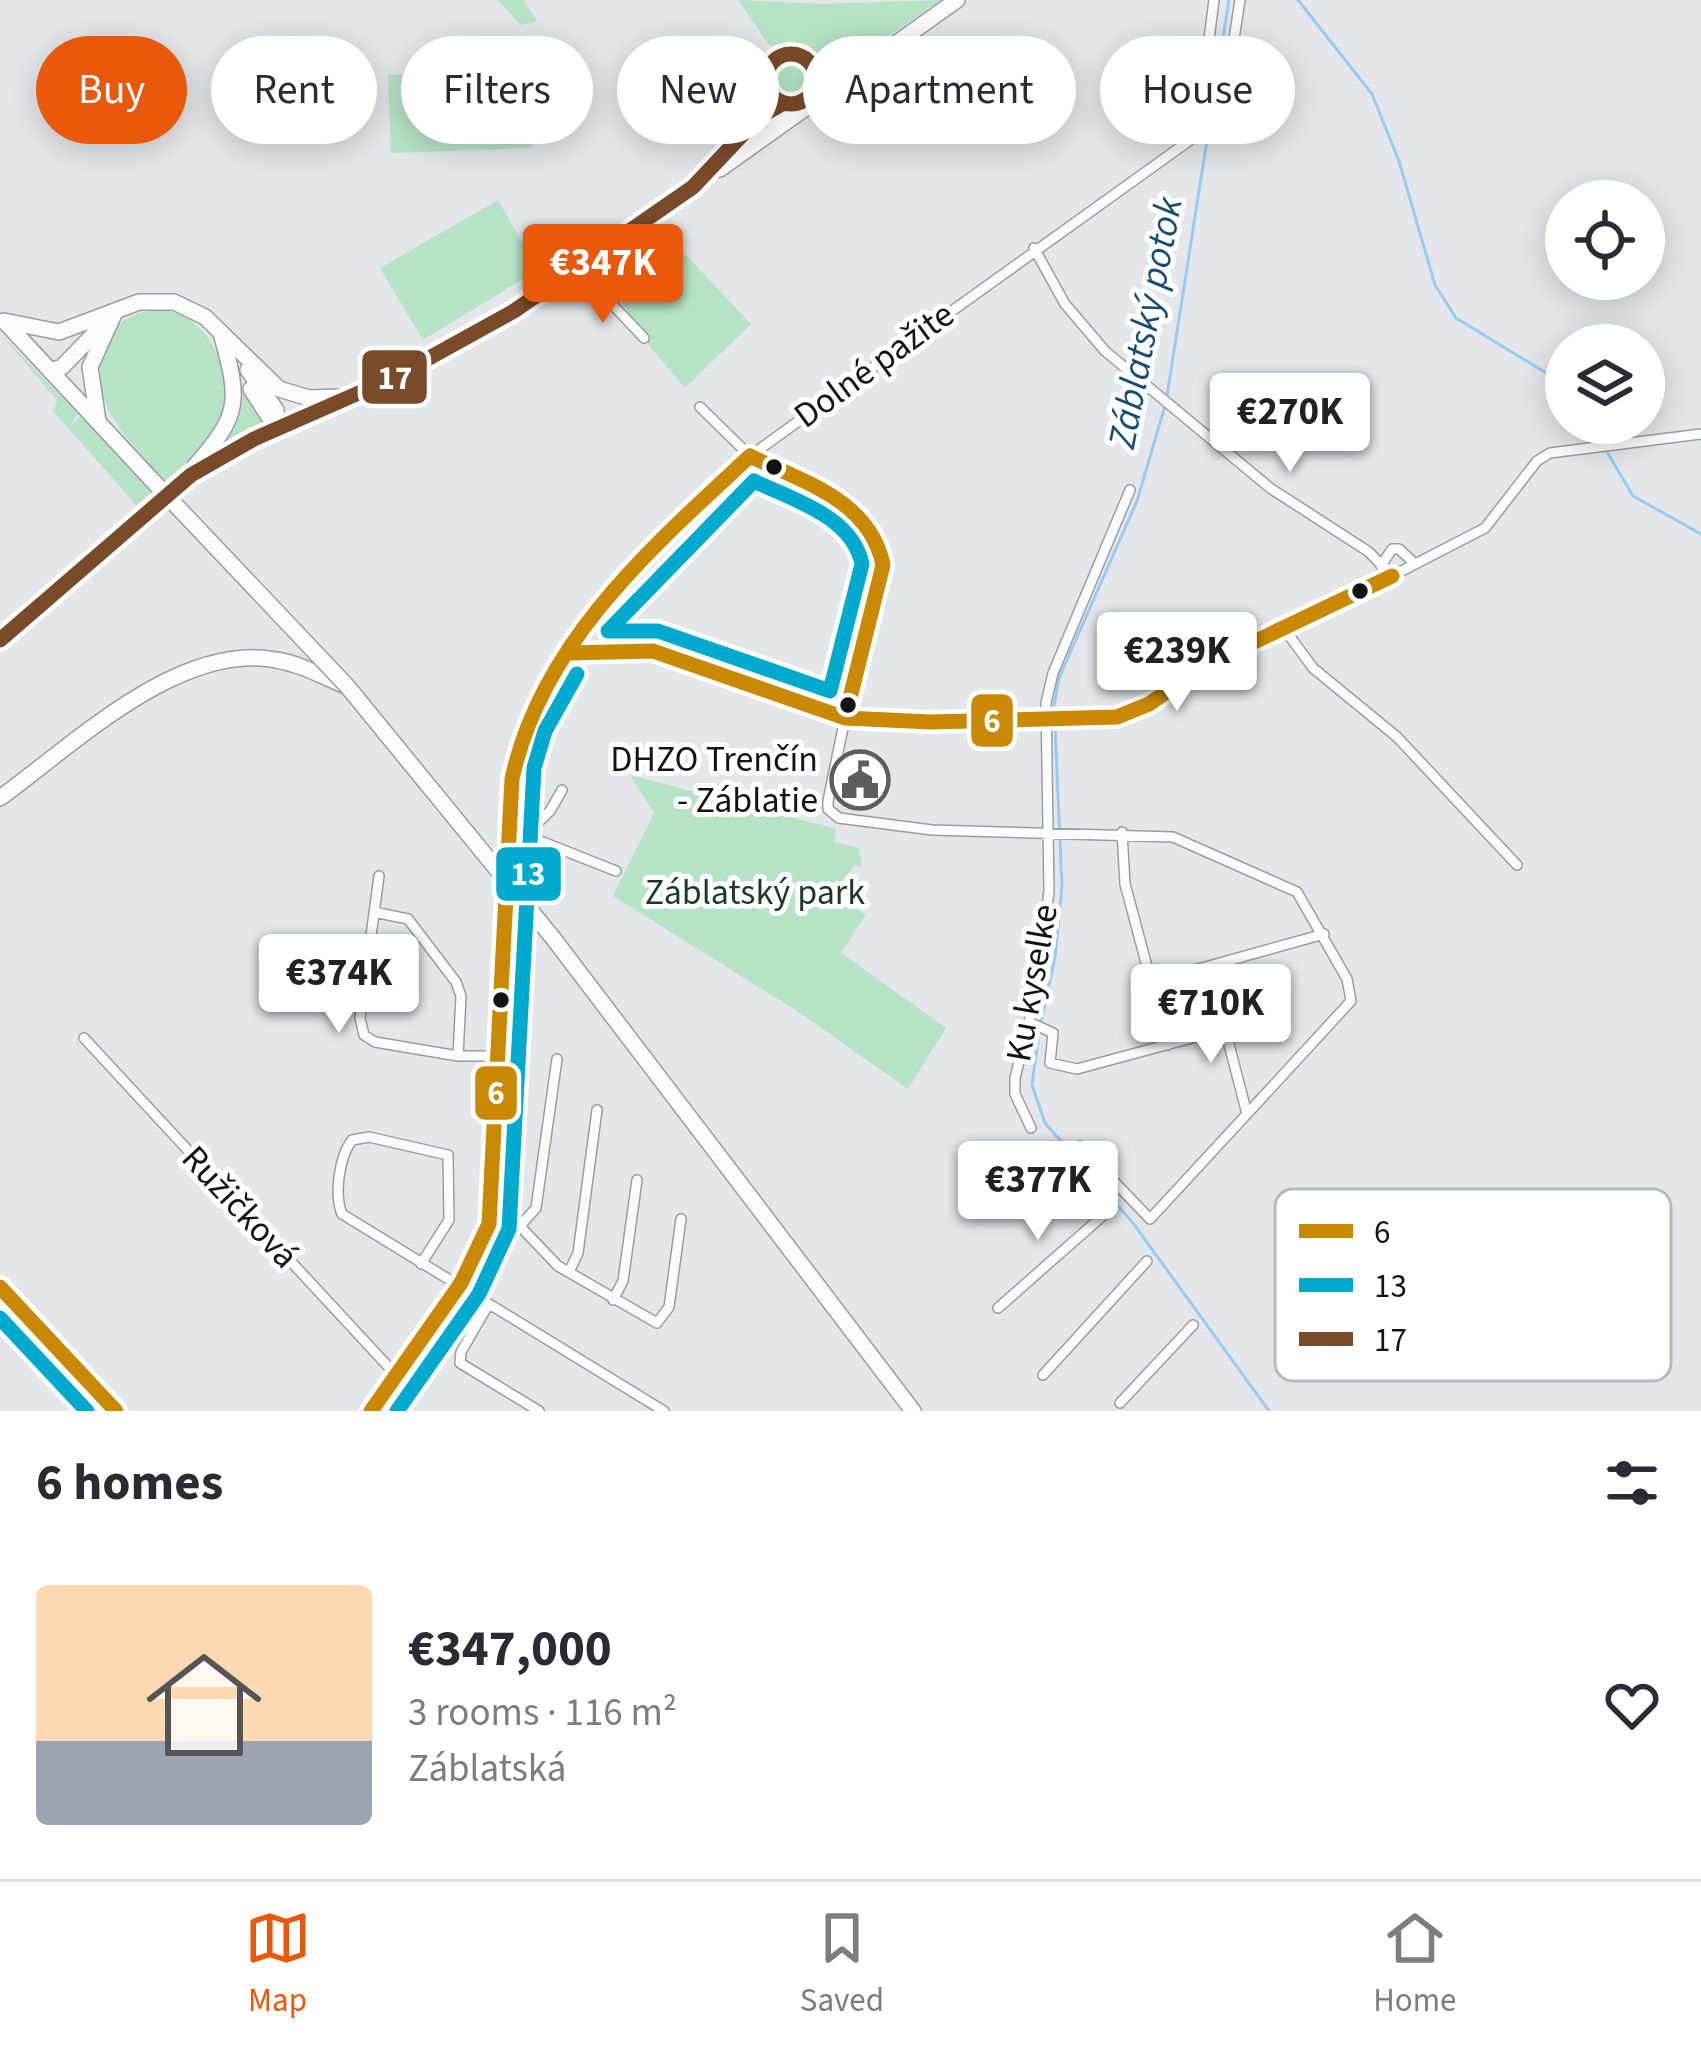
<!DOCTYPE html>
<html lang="en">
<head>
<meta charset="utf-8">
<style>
	:root { --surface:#fff; --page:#f2f2f3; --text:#2b2b33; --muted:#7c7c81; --line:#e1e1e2; --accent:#ea580c }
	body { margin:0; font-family:"Source Sans 3",sans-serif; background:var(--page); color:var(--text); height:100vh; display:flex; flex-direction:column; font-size:45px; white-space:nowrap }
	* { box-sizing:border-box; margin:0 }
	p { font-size:39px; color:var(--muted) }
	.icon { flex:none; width:66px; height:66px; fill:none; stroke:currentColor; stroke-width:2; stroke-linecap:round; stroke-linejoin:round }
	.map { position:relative; height:1411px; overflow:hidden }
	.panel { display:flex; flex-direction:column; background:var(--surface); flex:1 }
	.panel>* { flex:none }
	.hud { position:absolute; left:36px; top:36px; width:1629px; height:108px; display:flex; gap:24px }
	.tools { position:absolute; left:1545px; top:180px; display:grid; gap:24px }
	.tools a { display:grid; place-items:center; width:120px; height:120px; border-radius:50%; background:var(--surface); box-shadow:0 6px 30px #0003; font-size:60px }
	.price { position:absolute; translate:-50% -102px; padding:0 27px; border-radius:12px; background:#fff; color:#222; font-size:39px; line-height:78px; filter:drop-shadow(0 3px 6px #0008) }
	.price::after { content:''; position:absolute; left:50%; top:72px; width:36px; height:27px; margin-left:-18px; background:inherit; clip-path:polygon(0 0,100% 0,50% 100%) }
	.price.current { background:var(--accent); color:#fff }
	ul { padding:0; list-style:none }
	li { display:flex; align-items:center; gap:36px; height:300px; padding:0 36px }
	li span { display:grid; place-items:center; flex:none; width:336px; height:240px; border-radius:12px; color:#555 }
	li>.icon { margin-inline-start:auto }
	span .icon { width:144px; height:144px; fill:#fffc; stroke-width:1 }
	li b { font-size:51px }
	h2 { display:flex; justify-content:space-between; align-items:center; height:144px; padding:0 36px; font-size:51px }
	.pill { padding:0 42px; border-radius:54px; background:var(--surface); box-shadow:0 6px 30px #0003; font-size:42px; line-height:108px }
	.pill.current { background:var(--accent); color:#fff }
	.menu { display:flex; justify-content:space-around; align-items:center; height:168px; border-top:3px solid var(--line); background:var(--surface); font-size:33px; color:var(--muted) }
	.menu a { display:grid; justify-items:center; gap:6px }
	.menu .current { color:var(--accent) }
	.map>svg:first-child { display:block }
</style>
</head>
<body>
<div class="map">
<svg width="1701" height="1411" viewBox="0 0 1701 1411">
	<rect width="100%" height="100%" fill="#e4e6e9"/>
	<!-- green -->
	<path fill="#b6e3c6" d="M497 0H524L537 21 521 25Z
		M738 0 821 4 941 0 876 45 825 61 769 45Z
		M773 79a18 18 0 1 1 36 0a18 18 0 1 1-36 0Z
		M528 69 532 148 391 153 388 75Z
		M498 200 538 270 423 340 380 268Z
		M658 225 751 324 685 388 651 348 602 270Z
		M165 310C210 320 220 357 232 397L209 444 136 505 54 412 57 400 0 333 78 414 70 426 82 415 144 485 157 473C123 433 80 393 108 339 120 316 141 310 165 310Z
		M243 384 265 423 227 441 239 417Z
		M630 775 836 829 834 842 859 848 862 867 855 865 840 884 836 899 866 914 841 953 946 1028 908 1089 797 1011 613 896 654 813Z"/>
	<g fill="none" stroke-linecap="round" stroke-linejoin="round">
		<!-- stream -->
		<path stroke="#96cbf4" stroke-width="3" d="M1298 0 1372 94 1399 161 1435 285 1456 318 1566 385
			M1210 118 1229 0
			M1167 396 1209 127
			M1590 423 1633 496 1701 534
			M1053 711 1059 678 1137 501 1165 406
			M1041 1022 1055 957 1062 886 1055 728
			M1039 1031 1032 1085 1045 1123 1133 1223 1269 1411"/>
		<defs>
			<path id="minor" d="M1197 133 1214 0
				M1034 248 1065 304 1105 351 1270 488 1369 552 1392 576 1485 528 1537 461 1550 453 1701 434
				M566 277 595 286 644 338
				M700 407 750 456 1193 138 1223 110 1240 0
				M1381 566 1392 549H1399L1413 562
				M1285 630 1313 668 1397 737 1517 865
				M569 653 653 651 845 718 828 801V809L839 818 932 830 1173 837 1297 892 1347 979 1351 1001 1247 1114
				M510 829 616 871
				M1122 832 1125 884 1168 1045
				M525 835 550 811 562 790
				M379 876 360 1018 364 1035 375 1042 458 1056H498
				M374 912 408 919 456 982 461 996 458 1056
				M1209 966 1324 934
				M1152 981 1209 966 1225 1029
				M1029 1022 1053 1033 1050 1063 1077 1069 1225 1029 1247 1114 1150 1219 1080 1146
				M84 1038 396 1375
				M1031 1128 1015 1094V1078L1035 997 1049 891 1046 703 1053 673 1130 490
				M490 1214 514 1220 558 1266 657 1323 669 1307 681 1219
				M520 1226 536 1208 557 1059
				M421 1264 449 1220 448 1155 369 1137 352 1140C339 1157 334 1195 342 1214L664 1411
				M569 1272 578 1253 597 1110
				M613 1300 623 1281 637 1180
				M487 1307 461 1352 460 1363 539 1411
				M998 1308 1107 1212
				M1043 1375 1147 1261
				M381 1398 399 1411
				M1120 1403 1193 1325"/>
			<path id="tertiary" d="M0 1287 116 1411
				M371 1411 461 1283 489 1224 512 779C521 664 668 532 750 456 795 480 882 503 883 565L845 718 931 722 1129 715 1204 666 1392 576"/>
			<path id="primary" d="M766 79a25 25 0 1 1 50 0a25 25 0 1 1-50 0Z
				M816 82 837 66 877 51
				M720 169 957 0
				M4 321 59 332 139 302H174L205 317 279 389 309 398 342 397
				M6 323 151 479
				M248 370 276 410 277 429
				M50 371 62 367 97 331
				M251 389 277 429
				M98 421 90 367 115 312
				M195 466C240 415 240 401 222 337
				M0 640 191 475 254 439 393 378 514 311 693 187 759 117 784 103
				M0 798C73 745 180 641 276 660 301 664 324 677 346 686
				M553 938 913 1411"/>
		</defs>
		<!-- minor casing -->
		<use href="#minor" stroke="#9b9d9f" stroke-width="12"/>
		<!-- tertiary casing -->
		<use href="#tertiary" stroke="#9b9d9f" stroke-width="15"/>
		<!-- primary casing -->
		<use href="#primary" stroke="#9b9d9f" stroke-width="18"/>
		<!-- minor -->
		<use href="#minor" stroke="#fbfbfc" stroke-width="9"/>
		<!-- tertiary -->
		<use href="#tertiary" stroke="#fbfbfc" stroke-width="12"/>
		<!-- primary -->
		<use href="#primary" stroke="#fbfbfc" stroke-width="15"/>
		<defs>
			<path id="primary-bridge" d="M151 479 347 686 553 938"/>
		</defs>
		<!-- primary-bridge casing -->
		<use href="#primary-bridge" stroke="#9b9d9f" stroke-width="18" stroke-linecap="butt"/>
		<!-- primary-bridge -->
		<use href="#primary-bridge" stroke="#fbfbfc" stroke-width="15"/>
		<defs>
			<path id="bus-1" d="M569 653 653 651 845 718 931 722 1117 717 1149 704 1204 666 1392 576
				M0 1287 116 1411
				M371 1411 461 1283 489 1224 512 779C541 643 652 547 750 456 803 482 870 500 883 565L845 718"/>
			<path id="bus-2" d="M754 481C793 500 852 516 862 564L830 691 658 631H608Z
				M0 1318 87 1411
				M397 1411 479 1294 509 1229 534 768 545 731 577 674"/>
			<path id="bus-3" d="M766 79a25 25 0 1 1 50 0a25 25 0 1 1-50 0Z
				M0 640 191 475 254 439 393 378 514 311 693 187 759 117 784 103"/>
		</defs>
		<!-- bus-1 casing -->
		<use href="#bus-1" stroke="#fff" stroke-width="24"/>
		<!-- bus-2 casing -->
		<use href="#bus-2" stroke="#fff" stroke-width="24"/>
		<!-- bus-3 casing -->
		<use href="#bus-3" stroke="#fff" stroke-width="24"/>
		<!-- bus-1 -->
		<use href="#bus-1" stroke="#c98904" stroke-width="15"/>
		<!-- bus-2 -->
		<use href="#bus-2" stroke="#00a9ce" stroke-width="15"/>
		<!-- bus-3 -->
		<use href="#bus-3" stroke="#7a4b2a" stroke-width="15"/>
	</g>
	<!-- icons -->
	<defs>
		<symbol id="civic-ring" viewBox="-11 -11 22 22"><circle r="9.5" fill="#fff" stroke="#5b5d5f" stroke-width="1.5"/><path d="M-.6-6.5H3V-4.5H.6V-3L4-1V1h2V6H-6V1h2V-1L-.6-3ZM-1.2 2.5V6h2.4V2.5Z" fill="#5b5d5f"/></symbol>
	</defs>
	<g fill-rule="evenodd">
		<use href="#civic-ring" x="827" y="747" width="66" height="66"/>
	</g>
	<!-- markers -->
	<g fill="#111315" stroke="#fff" stroke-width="4.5">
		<circle cx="774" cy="467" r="10"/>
		<circle cx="1360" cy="591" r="10"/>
		<circle cx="848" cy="705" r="10"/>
		<circle cx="501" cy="1000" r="10"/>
	</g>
	<g text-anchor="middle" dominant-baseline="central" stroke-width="10" stroke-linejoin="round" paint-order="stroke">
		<!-- street labels -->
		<g font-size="36" fill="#111315" stroke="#fff">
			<text transform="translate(874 365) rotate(-36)">Dolné pažite</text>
			<text transform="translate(1032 983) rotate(-80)">Ku kyselke</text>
			<text transform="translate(240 1207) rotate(47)">Ružičková</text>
		</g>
		<!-- poi labels -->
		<g font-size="36" fill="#111315" stroke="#fff" text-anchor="end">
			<text x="818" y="759">DHZO Trenčín<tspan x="818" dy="41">- Záblatie</tspan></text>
		</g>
		<!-- park labels -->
		<g font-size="36" fill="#193b25" stroke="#fff">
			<text x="755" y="892">Záblatský park</text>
		</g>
		<!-- water labels -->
		<g font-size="39" font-style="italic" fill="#164c72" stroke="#fff">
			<text transform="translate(1146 323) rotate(-79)">Záblatský potok</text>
		</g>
	</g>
	<!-- legend -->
	<rect x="1275" y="1189" width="396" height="192" rx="18" fill="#fff" stroke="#b8b8b9" stroke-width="3"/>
	<rect x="1299" y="1224" width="54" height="14" fill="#c98904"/>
	<rect x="1299" y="1278" width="54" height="14" fill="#00a9ce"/>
	<rect x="1299" y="1332" width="54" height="14" fill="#7a4b2a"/>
	<g font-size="33" fill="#111315">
		<text x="1374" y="1243">6</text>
		<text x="1374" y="1297">13</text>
		<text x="1374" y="1351">17</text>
	</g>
	<g stroke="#fff" stroke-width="4.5">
		<rect x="360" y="348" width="69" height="58" rx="12" fill="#7a4b2a"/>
		<rect x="969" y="692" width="46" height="57" rx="12" fill="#c98904"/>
		<rect x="494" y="845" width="69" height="58" rx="12" fill="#00a9ce"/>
		<rect x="473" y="1064" width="46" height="58" rx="12" fill="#c98904"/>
	</g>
	<g font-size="33" text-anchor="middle" font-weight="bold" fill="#fff">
		<text x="395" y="389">17</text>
		<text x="992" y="732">6</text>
		<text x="528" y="885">13</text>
		<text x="496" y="1104">6</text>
	</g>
</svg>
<div class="tools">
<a><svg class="icon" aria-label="locate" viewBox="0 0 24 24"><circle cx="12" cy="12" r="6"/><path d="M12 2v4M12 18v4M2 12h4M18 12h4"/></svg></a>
<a><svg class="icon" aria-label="layers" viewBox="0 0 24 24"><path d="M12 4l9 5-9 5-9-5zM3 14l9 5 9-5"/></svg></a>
</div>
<b class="price current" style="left:603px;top:326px">€347K</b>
<b class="price" style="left:1290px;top:475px">€270K</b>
<b class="price" style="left:1177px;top:714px">€239K</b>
<b class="price" style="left:339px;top:1036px">€374K</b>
<b class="price" style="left:1211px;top:1066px">€710K</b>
<b class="price" style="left:1038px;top:1243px">€377K</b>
<div class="hud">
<a class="pill current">Buy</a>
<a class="pill">Rent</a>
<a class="pill">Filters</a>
<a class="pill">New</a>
<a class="pill">Apartment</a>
<a class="pill">House</a>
</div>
</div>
<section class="panel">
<h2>6 homes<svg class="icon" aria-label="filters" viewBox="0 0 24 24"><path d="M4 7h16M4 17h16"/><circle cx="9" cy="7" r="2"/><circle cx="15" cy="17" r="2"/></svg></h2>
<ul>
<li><span style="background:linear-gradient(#ffd9b3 65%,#9aa5b1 0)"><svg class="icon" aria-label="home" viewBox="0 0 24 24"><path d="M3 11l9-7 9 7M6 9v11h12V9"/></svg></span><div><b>€347,000</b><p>3 rooms · 116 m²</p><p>Záblatská</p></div><svg class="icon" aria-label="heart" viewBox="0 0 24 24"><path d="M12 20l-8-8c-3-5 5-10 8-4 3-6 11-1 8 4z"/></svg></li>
</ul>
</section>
<nav class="menu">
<a class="current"><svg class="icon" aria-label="map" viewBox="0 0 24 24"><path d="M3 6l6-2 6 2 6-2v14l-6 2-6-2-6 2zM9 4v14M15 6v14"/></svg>Map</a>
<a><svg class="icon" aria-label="saved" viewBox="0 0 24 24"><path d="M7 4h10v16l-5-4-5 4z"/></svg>Saved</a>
<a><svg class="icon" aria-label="home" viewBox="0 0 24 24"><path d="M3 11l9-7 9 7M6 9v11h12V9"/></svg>Home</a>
</nav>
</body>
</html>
